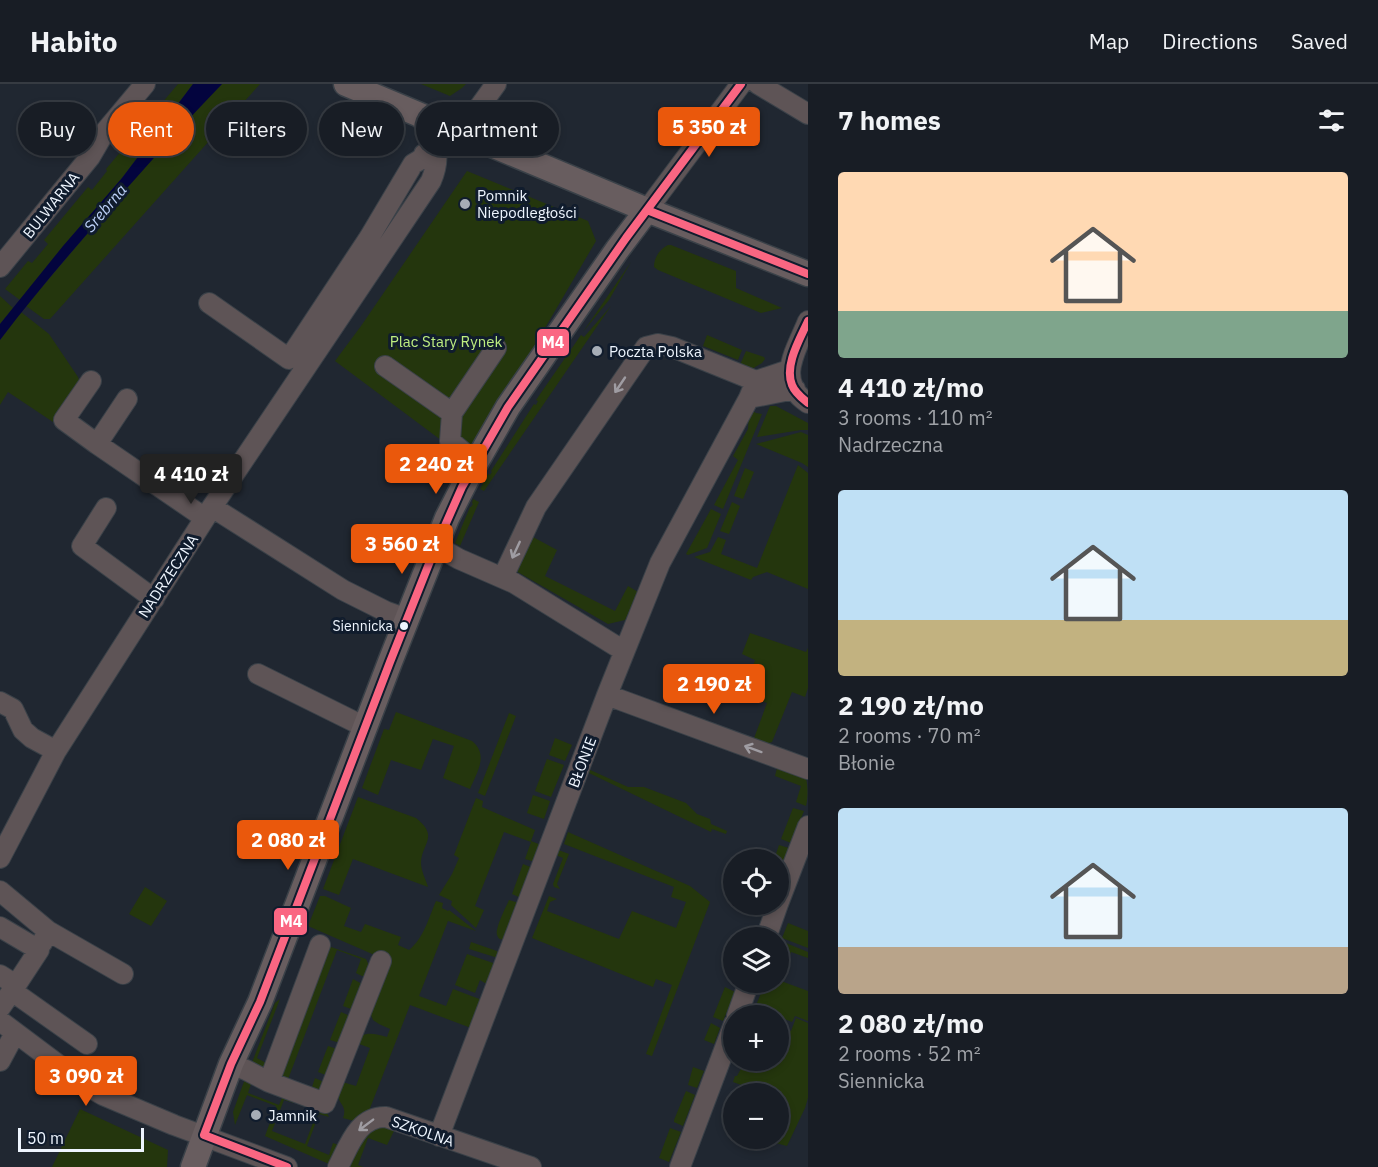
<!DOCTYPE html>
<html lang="en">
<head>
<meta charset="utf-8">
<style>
	:root { --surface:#181d25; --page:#252a32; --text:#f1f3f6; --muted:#9fa2a7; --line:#363b42; --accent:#ea580c }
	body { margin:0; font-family:"IBM Plex Sans",sans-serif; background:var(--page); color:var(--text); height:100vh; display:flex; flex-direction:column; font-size:22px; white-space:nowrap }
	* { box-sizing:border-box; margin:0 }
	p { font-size:20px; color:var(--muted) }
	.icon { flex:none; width:33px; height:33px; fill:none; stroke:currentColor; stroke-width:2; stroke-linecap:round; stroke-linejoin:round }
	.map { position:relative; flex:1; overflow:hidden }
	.details { display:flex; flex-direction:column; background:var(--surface); width:570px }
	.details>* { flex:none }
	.top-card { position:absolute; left:18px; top:18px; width:570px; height:54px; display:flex; gap:12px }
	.buttons { position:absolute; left:723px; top:765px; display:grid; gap:12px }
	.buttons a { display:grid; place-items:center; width:66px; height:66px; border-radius:50%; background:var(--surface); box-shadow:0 3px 9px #0003,0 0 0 2px var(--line); font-size:30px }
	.scale { position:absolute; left:18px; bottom:15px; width:126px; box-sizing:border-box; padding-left:6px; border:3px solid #eef5fe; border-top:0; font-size:16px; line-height:21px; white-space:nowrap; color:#eef5fe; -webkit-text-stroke:4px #101c2d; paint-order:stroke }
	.price { position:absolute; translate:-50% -51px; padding:0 14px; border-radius:6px; background:var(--accent); color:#fff; font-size:20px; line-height:39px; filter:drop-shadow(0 2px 3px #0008) }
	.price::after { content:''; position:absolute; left:50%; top:36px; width:18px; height:14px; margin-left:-9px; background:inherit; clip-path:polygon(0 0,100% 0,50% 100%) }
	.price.active { background:#222; color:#fff }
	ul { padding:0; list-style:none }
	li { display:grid; align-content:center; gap:12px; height:318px; padding:0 30px }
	li span { display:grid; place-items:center; height:186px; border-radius:6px; color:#555 }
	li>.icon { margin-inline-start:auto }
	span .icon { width:108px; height:108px; fill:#fffc; stroke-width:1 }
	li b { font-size:26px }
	h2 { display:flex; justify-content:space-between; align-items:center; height:72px; padding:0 30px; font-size:26px }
	.tag { padding:0 21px; border-radius:27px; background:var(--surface); box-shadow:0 3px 9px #0003,0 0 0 2px var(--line); font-size:21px; line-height:54px }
	.tag.active { background:var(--accent); color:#fff }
	header { display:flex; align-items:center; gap:36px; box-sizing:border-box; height:84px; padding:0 30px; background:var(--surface); border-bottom:2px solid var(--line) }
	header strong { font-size:28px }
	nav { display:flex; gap:33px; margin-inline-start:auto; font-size:21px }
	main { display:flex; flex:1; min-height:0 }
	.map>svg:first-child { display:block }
</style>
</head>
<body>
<header>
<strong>Habito</strong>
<nav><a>Map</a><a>Directions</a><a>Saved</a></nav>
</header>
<main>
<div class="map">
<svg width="808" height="1083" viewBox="0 0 808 1083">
	<rect width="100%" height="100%" fill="#202731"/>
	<!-- green -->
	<path fill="#24360d" d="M178 0H193L122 94 20 216 5 205 28 177 32 179 48 160 44 156 88 103 92 106 107 87 106 85Z
		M222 0H260L50 235H44L26 222C90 147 153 70 222 0Z
		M421 0H466L462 4 450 12Z
		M467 87 588 137 596 157 488 341 465 374 335 277 361 242Z
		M668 161H671L736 187V204L782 224 761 229 658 186 654 183C654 173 660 165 668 161Z
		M631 178 609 216 583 248Z
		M0 212 13 224 0 240Z
		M611 222 484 407 480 405 488 390 490 391 492 388 491 387 534 320 536 321 538 317 536 316 581 251 584 253Z
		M21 228 49 250 78 293 80 299 53 338 8 308 0 321V256Z
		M707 251 742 266 738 276 703 262Z
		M746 267 764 273 765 275 762 279 750 286 740 281Z
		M770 322H776L808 339V346H801L757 353Z
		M751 326 756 329 762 330 723 425 714 421 738 376 733 372 748 345 749 330Z
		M801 348 808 351V383L802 379 756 360Z
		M798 381 808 389V505L767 488 753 493 751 496 694 473 710 468 718 453 726 456 721 470 757 484Z
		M745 384 754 388 743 415 734 412Z
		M473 415 479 418 460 462 455 459 470 423H471L473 420 472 419Z
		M732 418 740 422 729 450 720 447Z
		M711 425 721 430 707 464 688 471 686 470Z
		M533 453 557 466 545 492 615 527 628 502 638 508 625 536 608 540 516 487Z
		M750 549 806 568 808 564V604L805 613 792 608 772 658 762 661 753 657 767 619 743 610 755 576 742 570Z
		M396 628 472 657C489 671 477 688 470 705L443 694 454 662 433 655 421 686 391 676 378 711 362 704 384 645 389 646Z
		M509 629 516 632 485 712 478 709Z
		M555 654 572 661 565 677 549 671Z
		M547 675 564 681 551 713 535 707Z
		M777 684 806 695C808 702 808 714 806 722L796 718 801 702 775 692Z
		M588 685 628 703H644L686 719 697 730 710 735 711 740 727 747 726 750 712 745 711 748 585 687Z
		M533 711 550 717 544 735 527 729Z
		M358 713 416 734C440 753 421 760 421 779 421 787 426 796 428 803L353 775 339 811 323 805Z
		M476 714 483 717 482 723 535 746 531 757 541 761 535 778 525 775 531 758 504 748 475 822 484 826 476 844 451 821 452 817 439 811 452 790 459 774 454 771Z
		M793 724 804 727 791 759 781 755Z
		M568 748 690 802 710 818 652 972 646 970 672 901 656 895 653 903 532 854 549 812 557 815 550 818 547 827 619 855 632 827 676 844 686 818 671 813 674 803 564 760Z
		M779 761 789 764 779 792 778 776H774Z
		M553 764 569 770 557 800 560 805 554 803 553 800 563 774 551 769Z
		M523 780 533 784 521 814 512 810Z
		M145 803 167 817 151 842 129 830Z
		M320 812H325L351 824 344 842 361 848 365 840 401 853 398 861 409 866C424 854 429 833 436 817L443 819 442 824 448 827 449 826 476 847 448 837 419 912 446 922 453 905 482 916 471 944 410 921 367 1032 358 1038 343 1034C347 1023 341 1022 338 1013 337 1008 338 1002 339 997L356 1002 370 964 354 958C364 946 374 950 387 953L390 945 379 940 373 936 369 926 386 876 308 842Z
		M509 816 519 819 505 856C500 855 499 856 497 851 495 844 506 823 509 816Z
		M788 839 808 847V864L782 854Z
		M781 857 808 868V874L791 868 781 897 808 907V937L795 932 792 938 779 933 778 932 775 931 755 924 765 899 778 898 779 863Z
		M471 858 497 867 499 871 498 874 469 865Z
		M331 863 366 875C369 881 371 887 366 892H362L356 889 361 875 337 866 287 998 311 1006 315 994 326 999C319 1019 294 1002 281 997L277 990 324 866Z
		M467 870 496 880 488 901 480 896 475 909 455 901Z
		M353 895 362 900 354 925H351L343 922Z
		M725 903 735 908 723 937 713 933Z
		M280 915 257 974 266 979 265 982 263 984 251 981 275 919Z
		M341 928 350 932 340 959 330 956Z
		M796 934 808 939V1014L805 1024 787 1062 772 1058 773 1055 778 1054 779 1041 783 1030 779 1027 778 1010 764 1009 733 998 735 992H737L742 983 740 982V979L736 977 778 976 779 937 788 941 787 945 791 947Z
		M711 939 720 944 714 960 704 956Z
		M328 962 337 965 328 992 318 988Z
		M693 983 704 987 697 1004 688 1001Z
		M246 992 253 998 251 1000 248 1009 279 1021 282 1014 285 1012 294 1016V1019L284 1016 272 1047 305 1060 317 1028 307 1024 309 1022 326 1027 329 1033 319 1030 307 1062 329 1071 333 1059 341 1062 329 1080 265 1052 276 1022 247 1011 235 1041 233 1028Z
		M686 1007 695 1011 683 1042 674 1038V1036Z
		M80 1025 168 1066 167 1083H52Z
		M380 1042 395 1045 387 1061 368 1054 358 1081 363 1083H350C357 1067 362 1047 380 1042Z
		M670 1044 681 1048 669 1078 659 1074Z"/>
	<!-- water -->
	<path fill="#03043e" d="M193 0H222C187 36 154 74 120 112 79 159 38 206 0 256V240L63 162 122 94Z"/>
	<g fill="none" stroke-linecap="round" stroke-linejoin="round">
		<defs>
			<path id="minor" d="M758 0 808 30
				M462 47 496 0
				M647 126 741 0
				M0 183 90 73 104 49 145 0
				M209 219 289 275 369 154 413 80 423 74 424 70
				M808 237C797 265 774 297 808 319
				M385 282 452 329
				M91 297 64 336 97 360 127 315
				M749 314 795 305
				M97 360 205 434
				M476 379 450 357 452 329 496 264
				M212 423 343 506 387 528 407 535
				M106 424 82 462 154 515
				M436 462 459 475 514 499 624 567
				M503 493 536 423 646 263 658 260 672 263 756 297
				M258 590 365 643
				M607 611 808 685
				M0 618 13 625 23 646 32 654 56 667
				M0 774 56 667 212 423 431 97C443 69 434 55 419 31
				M0 807 48 847 42 859
				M778 820 808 742
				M0 843 39 866 16 901
				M48 847 123 890
				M766 854 778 820
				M0 891 16 901 12 907
				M0 924 12 907 87 960
				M737 932 749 898
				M0 937 84 1000 103 1011 174 1041 287 1083
				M0 977 15 949
				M231 980 246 986 269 998 325 1019 381 877
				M269 998 320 861
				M439 1052 607 611 660 479 749 314 756 297 789 286
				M338 1083C349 1062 358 1032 386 1033L531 1083
				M680 1083 734 940"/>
			<path id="major" d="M346 0 647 126 808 190
				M193 1083 231 980 260 918 390 578 447 434 469 391 508 323 617 166 647 126"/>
		</defs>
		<!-- minor casing -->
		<use href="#minor" stroke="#3a4148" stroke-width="22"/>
		<!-- major casing -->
		<use href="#major" stroke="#3a4148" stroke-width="27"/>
		<!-- minor -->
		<use href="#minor" stroke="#5e5456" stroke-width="20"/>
		<!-- major -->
		<use href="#major" stroke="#685d5f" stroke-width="24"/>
		<defs>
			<path id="bus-1" d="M647 126 808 190
				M808 237C800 255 784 281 792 301 795 309 802 314 808 319
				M287 1083 204 1051 231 980 260 918 390 578 436 462 462 403 508 323 626 154 741 0"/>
		</defs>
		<!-- bus-1 casing -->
		<use href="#bus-1" stroke="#101c2d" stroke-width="12"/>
		<!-- bus-1 -->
		<use href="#bus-1" stroke="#fa6682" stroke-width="8"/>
	</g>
	<!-- one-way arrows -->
	<defs><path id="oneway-shaft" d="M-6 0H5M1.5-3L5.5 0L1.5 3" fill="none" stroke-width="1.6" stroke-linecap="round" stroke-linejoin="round" transform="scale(1.5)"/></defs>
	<g stroke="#9f9ca2">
		<use href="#oneway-shaft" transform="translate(620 301) rotate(124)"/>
		<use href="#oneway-shaft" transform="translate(516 466) rotate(115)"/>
		<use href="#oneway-shaft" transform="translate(753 665) rotate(-160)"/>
		<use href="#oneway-shaft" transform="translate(366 1041) rotate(143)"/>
	</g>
	<!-- markers -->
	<g fill="#a6adb6" stroke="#101c2d" stroke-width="2">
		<circle cx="465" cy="120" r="6"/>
		<circle cx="597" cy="267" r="6"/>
		<circle cx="256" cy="1031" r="6"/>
	</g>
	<circle fill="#eef5fe" stroke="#101c2d" stroke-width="2" cx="404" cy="542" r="5"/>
	<g text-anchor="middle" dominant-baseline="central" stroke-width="6" stroke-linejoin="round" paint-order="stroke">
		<!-- bus labels -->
		<g font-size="14" fill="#eef5fe" stroke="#101c2d" text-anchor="end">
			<text x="393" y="542">Siennicka</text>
		</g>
		<!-- poi labels -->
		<g font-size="15" fill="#eef5fe" stroke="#101c2d" text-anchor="start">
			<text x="477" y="111">Pomnik<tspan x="477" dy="17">Niepodległości</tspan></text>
			<text x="609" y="267">Poczta Polska</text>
			<text x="268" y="1031">Jamnik</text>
		</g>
		<!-- street labels -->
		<g font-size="15" fill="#eef5fe" stroke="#101c2d">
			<text transform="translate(51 121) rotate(-51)">BULWARNA</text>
			<text transform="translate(168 492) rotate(-57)">NADRZECZNA</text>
			<text transform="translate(582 678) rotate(-69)">BŁONIE</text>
			<text transform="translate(423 1047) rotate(19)">SZKOLNA</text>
		</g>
		<!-- park labels -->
		<g font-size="15" fill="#beee80" stroke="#101c2d">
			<text x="446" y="257">Plac Stary Rynek</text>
		</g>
		<!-- water labels -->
		<g font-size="16" font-style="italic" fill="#bcd0f7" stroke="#101c2d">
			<text transform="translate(105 124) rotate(-50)">Srebrna</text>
		</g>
	</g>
	<g stroke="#101c2d" stroke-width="2">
		<rect x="536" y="244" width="34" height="29" rx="6" fill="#fa6682"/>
		<rect x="273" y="823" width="35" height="29" rx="6" fill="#fa6682"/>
	</g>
	<g font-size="16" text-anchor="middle" font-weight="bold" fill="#fff">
		<text x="553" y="264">M4</text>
		<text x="291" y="843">M4</text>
	</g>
</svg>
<div class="buttons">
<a><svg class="icon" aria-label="locate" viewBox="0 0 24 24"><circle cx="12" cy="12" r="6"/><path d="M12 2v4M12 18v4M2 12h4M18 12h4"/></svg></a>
<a><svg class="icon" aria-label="layers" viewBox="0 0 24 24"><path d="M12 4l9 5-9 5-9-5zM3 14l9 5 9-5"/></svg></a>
<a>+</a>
<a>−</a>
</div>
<div class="scale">50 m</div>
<b class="price" style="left:709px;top:74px">5 350 zł</b>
<b class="price" style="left:436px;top:411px">2 240 zł</b>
<b class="price active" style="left:191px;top:421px">4 410 zł</b>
<b class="price" style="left:402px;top:491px">3 560 zł</b>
<b class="price" style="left:714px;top:631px">2 190 zł</b>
<b class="price" style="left:288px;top:787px">2 080 zł</b>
<b class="price" style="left:86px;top:1023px">3 090 zł</b>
<div class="top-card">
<a class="tag">Buy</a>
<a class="tag active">Rent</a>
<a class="tag">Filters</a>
<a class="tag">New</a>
<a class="tag">Apartment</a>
</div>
</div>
<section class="details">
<h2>7 homes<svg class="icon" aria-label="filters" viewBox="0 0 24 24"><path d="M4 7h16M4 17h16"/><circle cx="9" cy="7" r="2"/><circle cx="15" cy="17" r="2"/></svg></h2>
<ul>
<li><span style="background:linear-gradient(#ffd9b3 75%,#7fa58c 0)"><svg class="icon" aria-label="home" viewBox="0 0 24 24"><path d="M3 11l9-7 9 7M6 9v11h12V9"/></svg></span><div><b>4 410 zł/mo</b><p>3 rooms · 110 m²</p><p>Nadrzeczna</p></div></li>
<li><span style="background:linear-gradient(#bfe0f5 70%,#c2b280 0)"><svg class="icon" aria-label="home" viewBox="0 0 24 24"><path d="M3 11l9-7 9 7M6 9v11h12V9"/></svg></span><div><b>2 190 zł/mo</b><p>2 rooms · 70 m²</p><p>Błonie</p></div></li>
<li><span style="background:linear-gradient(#bfe0f5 75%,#b9a48a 0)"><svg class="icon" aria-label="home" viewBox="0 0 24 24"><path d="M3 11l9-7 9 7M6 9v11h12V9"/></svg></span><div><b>2 080 zł/mo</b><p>2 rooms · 52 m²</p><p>Siennicka</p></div></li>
</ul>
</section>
</main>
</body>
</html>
